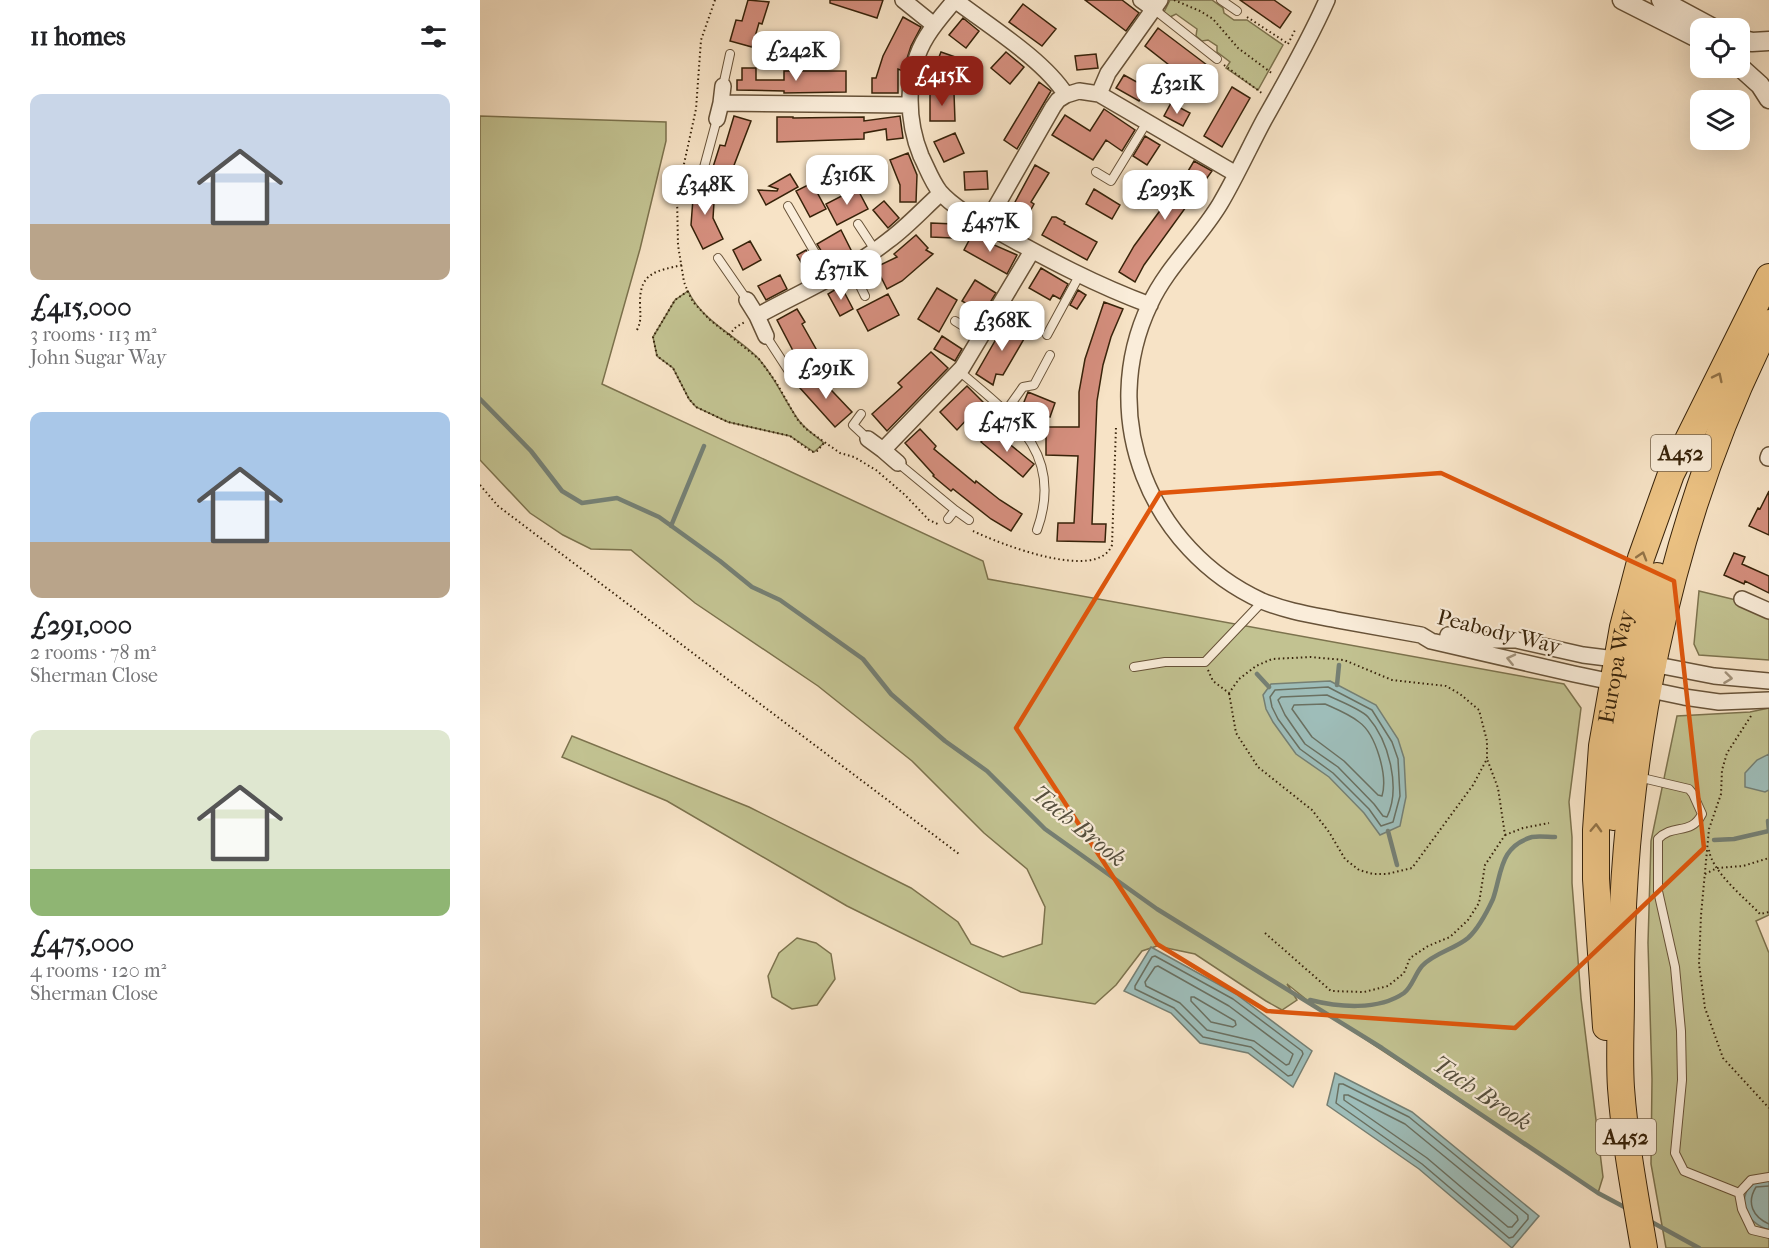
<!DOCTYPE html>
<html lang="en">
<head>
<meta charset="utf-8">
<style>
	:root { --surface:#fff; --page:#f2f2f2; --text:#202124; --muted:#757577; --accent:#8f2418 }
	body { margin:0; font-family:"IM FELL French Canon",serif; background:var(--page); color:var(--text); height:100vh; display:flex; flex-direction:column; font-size:22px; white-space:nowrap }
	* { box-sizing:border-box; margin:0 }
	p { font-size:20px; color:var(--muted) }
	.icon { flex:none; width:33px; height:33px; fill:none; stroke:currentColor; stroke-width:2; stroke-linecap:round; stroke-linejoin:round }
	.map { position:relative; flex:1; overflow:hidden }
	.drawer { display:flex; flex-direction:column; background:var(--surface); width:480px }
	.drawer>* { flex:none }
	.tools { position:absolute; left:1210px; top:18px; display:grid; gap:12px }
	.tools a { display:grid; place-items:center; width:60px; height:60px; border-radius:12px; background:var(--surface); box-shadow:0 6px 24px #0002; font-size:30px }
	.price { position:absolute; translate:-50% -51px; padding:0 14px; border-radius:12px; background:#fff; color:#222; font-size:20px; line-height:39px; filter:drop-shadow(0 2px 3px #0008) }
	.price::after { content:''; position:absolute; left:50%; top:36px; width:18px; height:14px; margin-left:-9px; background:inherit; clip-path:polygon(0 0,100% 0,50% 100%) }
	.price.current { background:var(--accent); color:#fff }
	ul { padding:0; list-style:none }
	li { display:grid; align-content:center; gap:12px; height:318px; padding:0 30px }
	li span { display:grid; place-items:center; height:186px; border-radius:12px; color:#555 }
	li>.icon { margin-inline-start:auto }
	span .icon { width:108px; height:108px; fill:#fffc; stroke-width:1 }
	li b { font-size:26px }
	h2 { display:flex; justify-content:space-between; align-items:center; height:72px; padding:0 30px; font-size:26px }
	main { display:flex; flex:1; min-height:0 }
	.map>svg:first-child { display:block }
</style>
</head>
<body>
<main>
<section class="drawer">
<h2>11 homes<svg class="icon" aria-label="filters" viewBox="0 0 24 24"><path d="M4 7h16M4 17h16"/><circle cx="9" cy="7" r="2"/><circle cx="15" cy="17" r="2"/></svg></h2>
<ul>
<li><span style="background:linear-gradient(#c9d6e8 70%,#b9a48a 0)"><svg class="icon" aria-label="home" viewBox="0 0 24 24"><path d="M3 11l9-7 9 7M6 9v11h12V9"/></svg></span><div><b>£415,000</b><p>3 rooms · 113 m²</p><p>John Sugar Way</p></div></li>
<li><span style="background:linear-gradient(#a9c7e8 70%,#b9a48a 0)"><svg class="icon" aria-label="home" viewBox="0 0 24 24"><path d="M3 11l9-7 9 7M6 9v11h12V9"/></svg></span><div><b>£291,000</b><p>2 rooms · 78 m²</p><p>Sherman Close</p></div></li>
<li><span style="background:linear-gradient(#dfe7d0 75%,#8fb573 0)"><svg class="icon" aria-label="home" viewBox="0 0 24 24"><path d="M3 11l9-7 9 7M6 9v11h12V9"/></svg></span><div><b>£475,000</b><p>4 rooms · 120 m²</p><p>Sherman Close</p></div></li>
</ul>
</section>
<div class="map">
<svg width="1289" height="1248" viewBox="0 0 1289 1248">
	<rect width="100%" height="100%" fill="#f7e3c6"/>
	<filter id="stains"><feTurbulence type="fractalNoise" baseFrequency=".00333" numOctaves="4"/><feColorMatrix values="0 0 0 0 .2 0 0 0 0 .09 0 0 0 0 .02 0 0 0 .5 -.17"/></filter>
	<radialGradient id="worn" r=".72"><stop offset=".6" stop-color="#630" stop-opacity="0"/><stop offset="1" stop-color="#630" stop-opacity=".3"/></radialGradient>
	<!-- green -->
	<path fill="#c2c291" stroke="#7c724d" stroke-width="1.5" d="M690 0H732L743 8 744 13 754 20H767L803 45 778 90 746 68 750 62 737 52V46L728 40 722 41 716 36 717 29 696 14 690 17 684 12Z
		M0 116 186 122V141L160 249 122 384 503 561 508 579 1084 684 1101 708 1089 802 1092 837V883L1101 998 1123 1177 1118 1193 832 1004 807 984 817 1000 802 1010 786 1001 715 954 677 946 662 951 636 985 615 1004 541 992 367 906 187 801 82 757 92 736 269 807 431 888 478 922 491 944 523 957 562 944 565 907 547 869 504 833 432 761 338 686 215 603 151 550 111 549 83 535 50 513 0 460Z
		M208 291C223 322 254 334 277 357 294 375 303 398 317 418 324 429 335 435 344 443L334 452 310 436 248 422 216 407 209 399 193 368 177 356 173 337 195 300Z
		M1219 591 1289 608V660L1219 655 1214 644Z
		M1289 708V915L1276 921 1289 953V1248H1186L1171 1164 1172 1079 1168 943 1171 841 1197 716 1270 712Z
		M317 938 336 943 351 954 355 979 337 1005 312 1009 292 997 288 976 299 953Z"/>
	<!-- water -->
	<path fill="#9ebdb9" stroke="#757f73" stroke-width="1.5" d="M850 681 896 705 918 739 924 758 926 797 920 826 900 835 884 813 849 777 816 754 793 722 786 709 783 695 791 684Z
		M1289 754V790L1285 792 1265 787V773L1277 760Z
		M671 947 756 994 832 1051 813 1087 768 1053 720 1043 691 1013 644 991Z
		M855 1073 932 1112 1059 1216 1032 1248 939 1169 847 1105Z
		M1287 1180 1289 1182V1230C1266 1222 1255 1201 1274 1181Z"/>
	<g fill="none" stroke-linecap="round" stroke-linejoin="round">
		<!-- shore -->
		<path stroke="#6a7061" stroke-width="1.5" d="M848 687 892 710 912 742 918 759 920 796 913 822 901 826 889 809 853 773 820 749 798 719 792 707 790 697 795 690Z
			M847 695C857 700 881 709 888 717 909 741 921 788 907 817L903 816 894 804 858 767 825 744 805 715 798 700 801 697Z
			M845 704C856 709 869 714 879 722 896 734 908 776 902 796L898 795 864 761 832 737 812 709 814 705Z
			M675 956 753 999 822 1051 823 1054 812 1075 808 1076 771 1047 723 1037 694 1008 655 989V986L672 957Z
			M678 966 749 1006 813 1054 809 1064 806 1065 774 1041 727 1030 700 1003 666 986 665 982 675 967Z
			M711 997H714L755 1021 756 1025 753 1027 731 1022 711 1001Z
			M859 1084H863L929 1117 1048 1215V1219L1033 1237 1029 1238 942 1164 856 1103Z
			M864 1095H868L925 1124 1037 1216 1038 1220 1032 1227H1028L947 1158 864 1100Z
			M1289 1186 1276 1187C1266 1203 1273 1217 1289 1224"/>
		<!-- stream -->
		<path stroke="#757f73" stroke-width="4.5" d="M0 399 51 451 82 491 102 503 137 498 179 517 240 561 272 587 300 600 383 659 411 694 465 741 507 771 565 829 677 909 902 1048 1118 1193 1148 1209
			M191 526 224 446
			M777 674 789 687
			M857 685 859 665
			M908 831 917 865
			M1234 840 1254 839 1289 831 1288 821
			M830 1000C858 1007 898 1011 924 993 932 987 935 974 942 966 954 953 975 949 988 938 999 928 1007 912 1013 899 1022 873 1019 847 1052 837 1059 836 1068 837 1075 837
			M1168 1220 1219 1248"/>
	</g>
	<!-- building -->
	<path fill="#d48e7d" stroke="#372209" stroke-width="1.5" d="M268 0 289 2 282 24 279 23 272 47 250 41 256 20 262 21Z
		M350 0H403L397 18 350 3Z
		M605 0H642L659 13 646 31Z
		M760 0H794L811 12 800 28Z
		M543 4 576 29 562 46 529 22Z
		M423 17 441 27 431 46 423 71 418 69V93H392V78H396L403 56Z
		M483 18 499 31 486 48 469 35Z
		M678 28 727 65 712 83 665 46Z
		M461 52 481 59 473 80 453 72Z
		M526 52 544 67 530 84 511 68Z
		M616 54 618 68 597 70 595 56Z
		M262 68H276V80H304V71H366V92L304 93V91L257 90V80H262Z
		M644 75 666 87 659 101 636 88Z
		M559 82 571 91 537 149 524 140Z
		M752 87 770 98 742 147 724 136Z
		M450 93H474L475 121H450Z
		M691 103 710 113 703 126 684 116Z
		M624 109 655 130 642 151 626 140 613 160 572 135 585 115 610 131Z
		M254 116 271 121 251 173 233 167 240 145 245 146Z
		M420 116 423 138 407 140 406 129 384 133V139L297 142V117H313V118L384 117V121Z
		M475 133 484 153 464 162 454 142Z
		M665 136 680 145 667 165 653 156Z
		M428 153 437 175 436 202H420V185L410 160Z
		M714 161 732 171 664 265 655 282 639 272 654 246 704 178Z
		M555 165 569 173 551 202 554 204 543 224 528 215Z
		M507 171 508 189 485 190 484 172Z
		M310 174 318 187 286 205 278 190 297 191 298 189 289 186Z
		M332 183 346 209 330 217 316 191Z
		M214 185 235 187 233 218 243 239 223 249 211 225Z
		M377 188 388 209 357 225 346 204Z
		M614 189 640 205 632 219 606 204Z
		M404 201 419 218 408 228 393 210Z
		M572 217H576L585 222 584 224 617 242 607 260 562 235Z
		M451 223 474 224 473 238 451 237Z
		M361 230 372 252 349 264 337 244Z
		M494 231 515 243 514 245 537 255 527 274 484 250Z
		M436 235 448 248 446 250 453 254 422 281 407 289 396 267 417 257 414 254Z
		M270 241 281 260 263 270 253 250Z
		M326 250 338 271 329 276 317 255Z
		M561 268 588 284 580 299 573 295 570 300 549 288Z
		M300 275 307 289 286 300 278 286Z
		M495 280 516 293 503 314 482 301Z
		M361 286 373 309 360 316 348 294Z
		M457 288 477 300 459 332 438 319Z
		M598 290 606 295 597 309 590 305Z
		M408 294 419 315 388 331 377 310Z
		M624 302 643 309 631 337 623 365 617 401 612 524H626L625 542 577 541 578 523H594L598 456 566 455V427H599V392L605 359Z
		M317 309 325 322 322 324 340 356 321 366 297 320Z
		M527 320 548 332 523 375 516 374 513 385 496 374Z
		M462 336 482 349 475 361 454 349Z
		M451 352 468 368 407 431 392 414 422 387 418 383Z
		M335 373 372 412 355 427 320 388Z
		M487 386 503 402 477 430 460 412Z
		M548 392 575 403 570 417 542 407Z
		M440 429 456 446 454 449 495 483 496 481 520 500 542 514 531 531 511 519 473 489 471 491 453 476 454 475 425 443Z
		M511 429 554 464 543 477 501 442Z
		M1289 491V535L1269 526 1278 508 1280 509Z
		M1254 553 1265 557 1262 564 1289 576V593L1265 581 1264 584 1244 575Z"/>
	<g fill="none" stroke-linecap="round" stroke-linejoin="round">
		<defs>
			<path id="service" d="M741 0 757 11
				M675 10 737 59
				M243 86 250 54
				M223 171 237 119
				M616 172 631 181 667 122
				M308 206 349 277
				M378 224 395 250
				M238 258 267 300
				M370 265 385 296
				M475 321 501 337
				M567 335 599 276
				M286 336 312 376
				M479 371C532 416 585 453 557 530
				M526 411 543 387 554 385 570 355
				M381 414 373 425 388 439
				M418 463 475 510 468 519
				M475 510 489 520
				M654 667 685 662H725L783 601
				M1158 777 1209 789 1213 794 1222 814C1211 836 1193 823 1178 839V891L1195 967 1201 1031 1202 1080 1195 1153 1204 1171 1259 1193
				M1259 1193 1262 1209 1272 1230 1289 1234
				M1259 1193 1271 1180 1289 1177"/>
			<path id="minor" d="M423 0 454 25
				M475 0C465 12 455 23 447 36 425 71 426 119 441 156 447 168 452 182 460 192 475 209 498 220 517 231 567 259 616 285 670 305
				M475 0C509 26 564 60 586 95L599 91 619 94 756 174
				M661 0 675 10
				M847 0C829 41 806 81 784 120 769 148 756 177 740 204 719 239 687 267 670 304 616 417 670 550 782 601 806 611 832 615 857 620 885 625 913 630 941 635L951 641 1094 674 1204 697 1239 702 1289 700
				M619 94 628 73 680 0
				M241 103 243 86
				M237 119 241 103 429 105
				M506 224 573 107 578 100 586 95
				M267 300 277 316C321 292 370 271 409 240 428 226 444 208 461 193
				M277 316 286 336
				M388 439 403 450 482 368 552 251
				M403 450 418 463
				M1288 458 1289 455
				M1262 599 1289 611
				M968 635 999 640H1036L1103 655 1143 660
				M1167 663 1234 676 1289 681"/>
			<path id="tertiary" d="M1142 0 1221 40
				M1181 0 1233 28
				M1260 39 1272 42 1289 41
				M1260 67 1280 85 1289 99"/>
			<g id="trunk">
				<path d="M1137 677 1151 661 1156 650 1177 576"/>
				<path d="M1134 817 1141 734 1150 684 1164 669 1173 664"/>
				<path id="s1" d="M1126 1027 1116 879V830L1122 746 1143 627 1161 558 1191 474 1289 277"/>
				<path d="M1164 1248C1155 1195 1145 1142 1141 1088 1139 1058 1141 1027 1141 997 1140 770 1185 526 1289 323"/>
			</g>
		</defs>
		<!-- service casing -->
		<use href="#service" stroke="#675238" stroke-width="10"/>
		<!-- minor casing -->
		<use href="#minor" stroke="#675238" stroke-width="18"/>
		<!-- tertiary casing -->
		<use href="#tertiary" stroke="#675238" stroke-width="21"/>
		<!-- trunk casing -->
		<use href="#trunk" stroke="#372209" stroke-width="28"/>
		<!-- path -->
		<path stroke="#372209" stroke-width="2" stroke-dasharray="1.5 3" stroke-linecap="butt" d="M235 0 221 40 216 109 197 196 198 245 204 282 208 292 213 302 230 320 279 359 296 382 317 419 326 429 360 453 374 457 396 470 425 495 449 520 460 525
			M694 0 720 11 733 19 758 48 793 74
			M767 17 807 43
			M808 44 816 28
			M744 65 783 94
			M208 291 195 300 173 337 177 356 193 368 209 399 216 407 248 422 310 436 332 452 337 451 344 443
			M157 330C162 320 160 314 160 302 160 272 177 271 202 265
			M249 335 256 327 265 322
			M0 485 18 506 479 854
			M493 531C518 543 617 583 632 545L636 427
			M728 670 733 681 749 693 759 679 776 666 792 659 830 657 864 660 912 680 966 686 980 694 999 710 1007 741V759L993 785 932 868 907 874H893L879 870 865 859 849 832 832 810 778 767 756 733 749 693
			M1271 716 1247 753 1242 770 1241 794 1229 829 1221 915 1219 964 1225 1008 1243 1058 1289 1108
			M1025 835 1043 828 1069 823
			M1229 850C1232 872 1265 898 1280 914L1289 912
			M1225 874 1237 868 1263 866 1289 858
			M785 933 851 991 884 992 908 986 924 973 930 958 948 946 970 937 988 920 999 903 1005 865 1025 835 1018 788 1007 759"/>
		<!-- service -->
		<use href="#service" stroke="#faedda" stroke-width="8"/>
		<!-- minor -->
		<use href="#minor" stroke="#faedda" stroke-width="15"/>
		<!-- tertiary -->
		<use href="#tertiary" stroke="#faedda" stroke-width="18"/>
		<!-- trunk -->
		<use href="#trunk" stroke="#ecc283" stroke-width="26"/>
	</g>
	<!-- one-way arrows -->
	<defs><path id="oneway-chevron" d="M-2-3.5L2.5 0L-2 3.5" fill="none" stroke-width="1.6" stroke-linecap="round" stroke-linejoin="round" transform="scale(1.5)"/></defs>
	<g stroke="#927246">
		<use href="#oneway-chevron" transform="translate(1238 377) rotate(-64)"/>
		<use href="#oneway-chevron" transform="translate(1162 556) rotate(-73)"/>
		<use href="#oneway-chevron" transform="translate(1116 828) rotate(-88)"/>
	</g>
	<g stroke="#a2927c">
		<use href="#oneway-chevron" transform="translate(1031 659) rotate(-167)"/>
		<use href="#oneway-chevron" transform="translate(1248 678) rotate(7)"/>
	</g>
	<!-- marked area -->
	<path fill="none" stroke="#df560c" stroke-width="4.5" stroke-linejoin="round" d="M961 473 1194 581 1224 848 1035 1028 787 1011 677 944 536 728 680 493Z"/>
	<g text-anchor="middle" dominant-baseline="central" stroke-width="4.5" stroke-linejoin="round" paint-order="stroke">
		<!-- shield labels -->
		<g fill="#faedda" stroke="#725f48" stroke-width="1.5">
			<rect x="1171" y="435" width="60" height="36" rx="4.5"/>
			<rect x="1116" y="1119" width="60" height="36" rx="4.5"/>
		</g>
		<g font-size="21" font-weight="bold" fill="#372209">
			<text x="1201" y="453">A452</text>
			<text x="1146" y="1137">A452</text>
		</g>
		<!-- street labels -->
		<g font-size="22" fill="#372209" stroke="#faedda">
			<text transform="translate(1019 632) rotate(14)">Peabody Way</text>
			<text stroke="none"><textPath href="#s1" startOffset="362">Europa Way</textPath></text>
		</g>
		<!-- water labels -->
		<g font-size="24" font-style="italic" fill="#56503e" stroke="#faedda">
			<text transform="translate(599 826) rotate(39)">Tach Brook</text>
			<text transform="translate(1002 1093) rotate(34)">Tach Brook</text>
		</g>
	</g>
	<rect width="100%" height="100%" filter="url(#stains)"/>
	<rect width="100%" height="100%" fill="url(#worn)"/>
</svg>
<div class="tools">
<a><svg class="icon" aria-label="locate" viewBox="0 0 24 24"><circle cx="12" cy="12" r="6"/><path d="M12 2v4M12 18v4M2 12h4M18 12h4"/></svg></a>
<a><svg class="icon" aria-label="layers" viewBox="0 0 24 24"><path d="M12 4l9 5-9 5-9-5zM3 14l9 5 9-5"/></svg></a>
</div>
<b class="price" style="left:316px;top:82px">£242K</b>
<b class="price current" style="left:462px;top:107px">£415K</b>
<b class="price" style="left:697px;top:115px">£321K</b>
<b class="price" style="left:367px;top:206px">£316K</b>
<b class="price" style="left:225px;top:216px">£348K</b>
<b class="price" style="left:685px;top:221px">£293K</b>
<b class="price" style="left:510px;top:253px">£457K</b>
<b class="price" style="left:361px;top:301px">£371K</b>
<b class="price" style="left:522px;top:352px">£368K</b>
<b class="price" style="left:346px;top:400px">£291K</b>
<b class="price" style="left:527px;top:453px">£475K</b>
</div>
</main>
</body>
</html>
